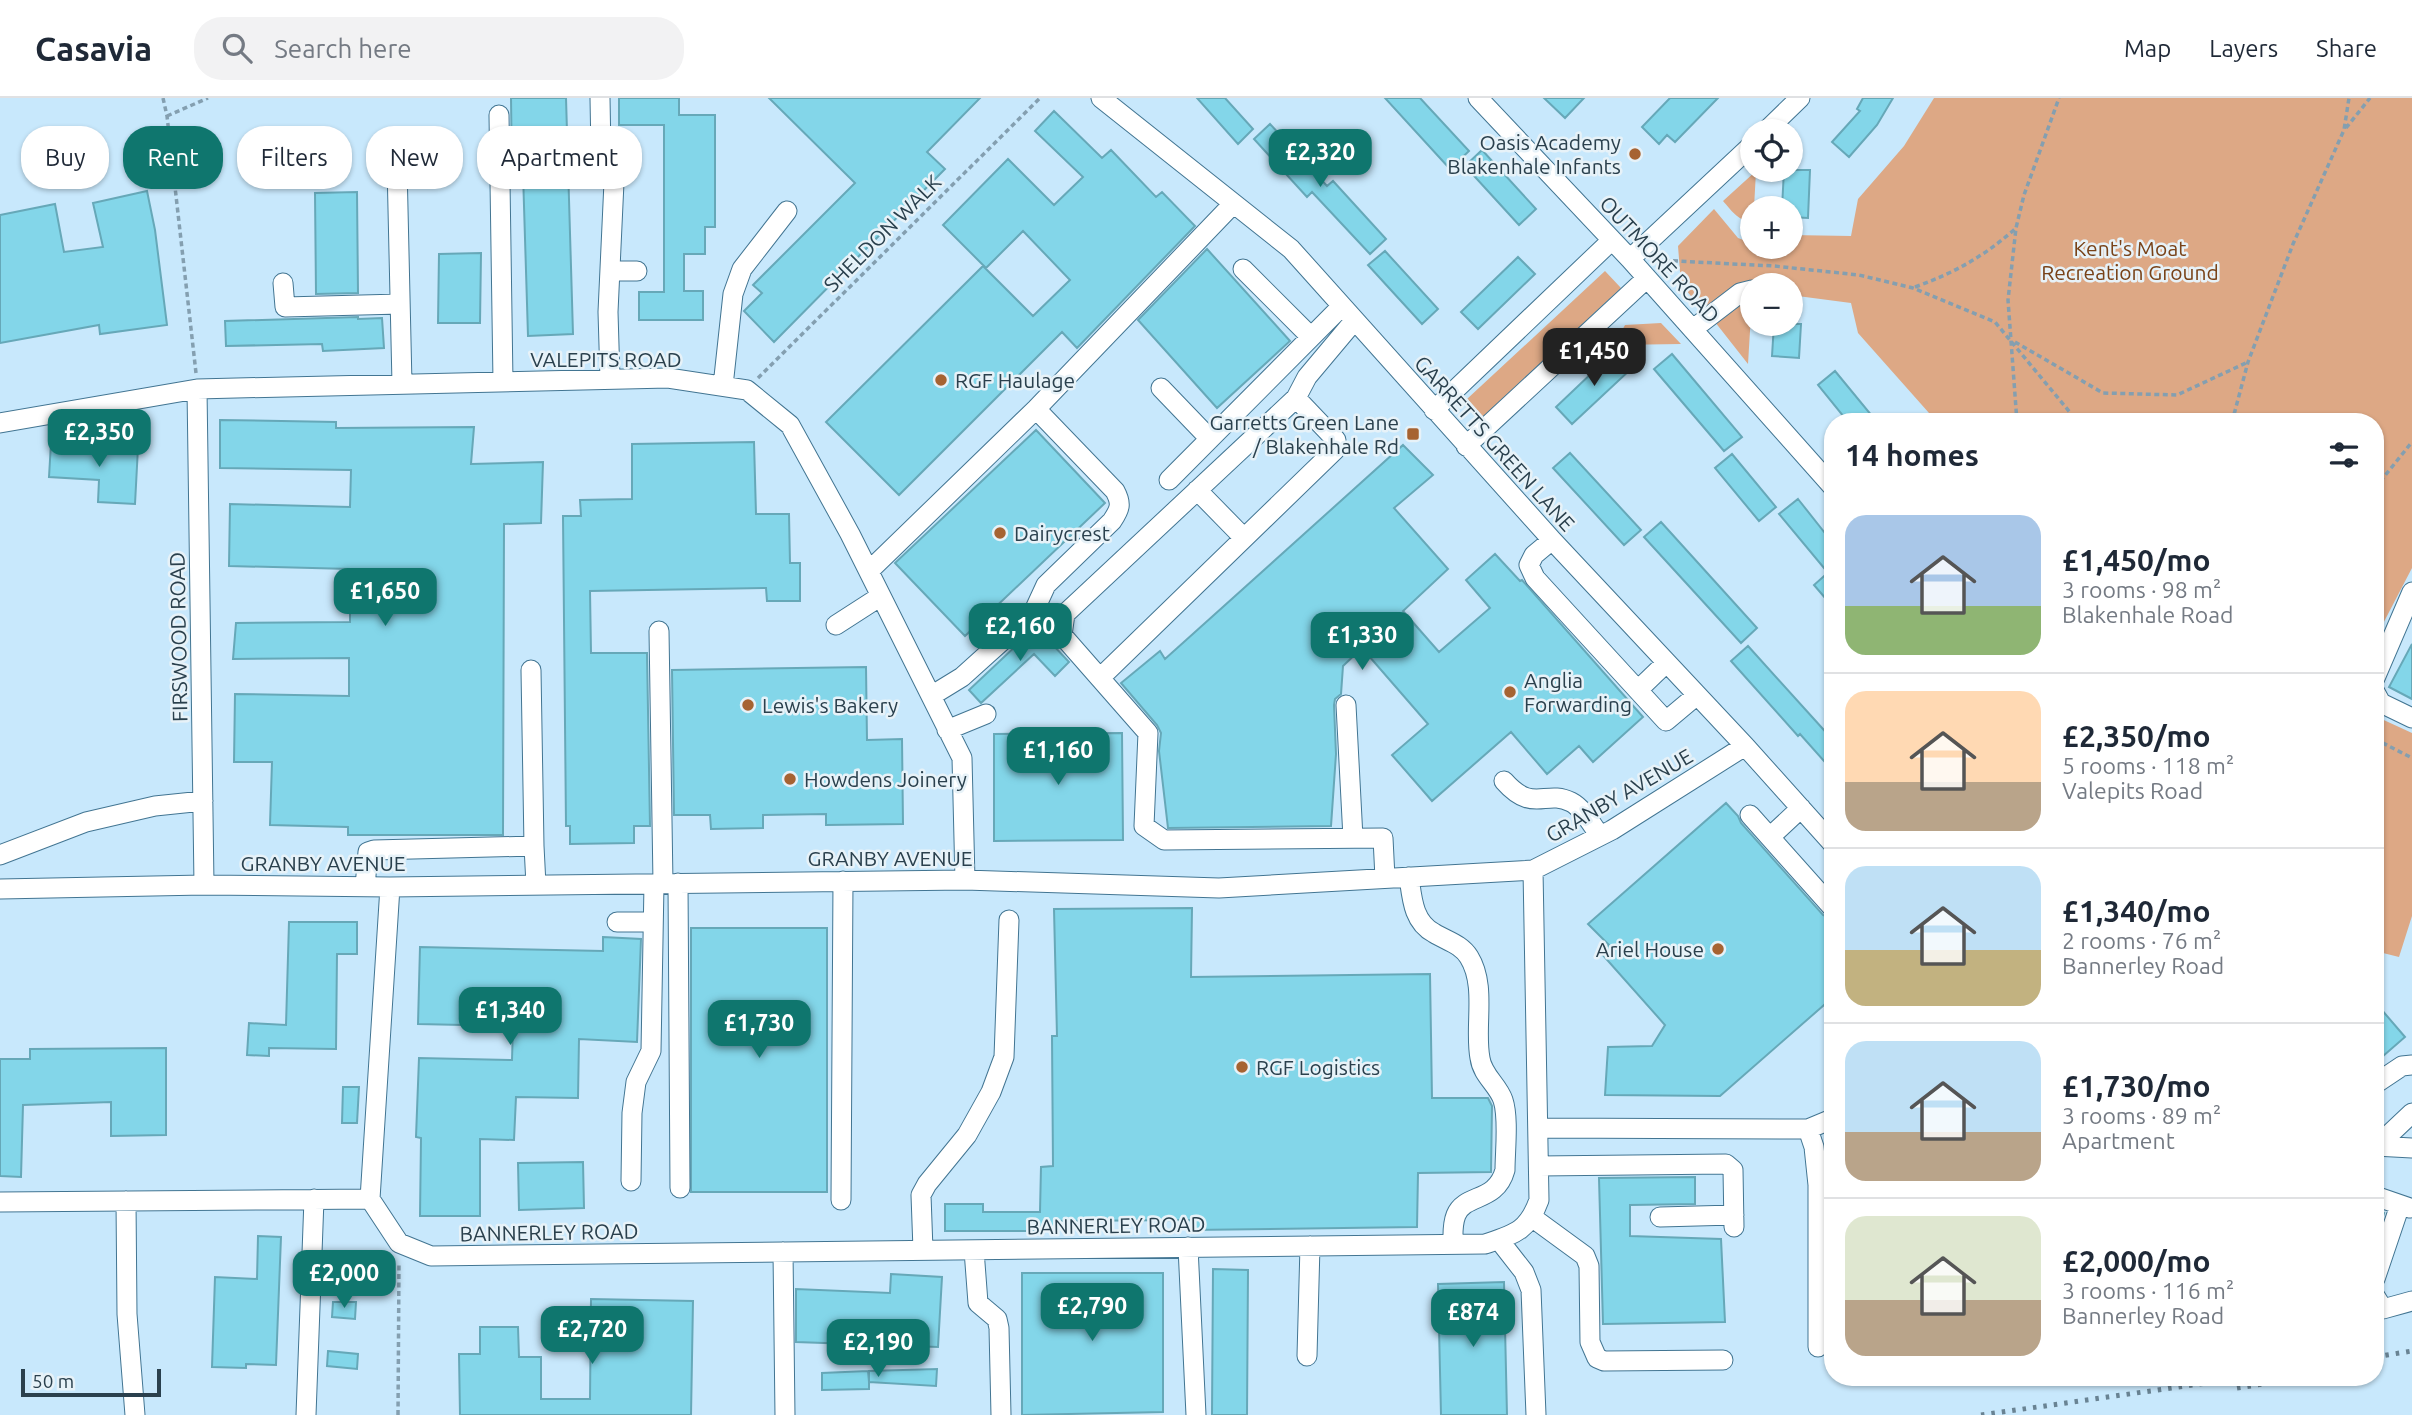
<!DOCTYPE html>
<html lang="en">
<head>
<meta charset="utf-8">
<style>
	:root { --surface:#fff; --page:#f2f2f3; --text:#1f2937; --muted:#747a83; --line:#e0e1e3; --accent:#0f766e }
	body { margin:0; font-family:Ubuntu,sans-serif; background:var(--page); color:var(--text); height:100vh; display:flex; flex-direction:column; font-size:26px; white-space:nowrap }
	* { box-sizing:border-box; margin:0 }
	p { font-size:23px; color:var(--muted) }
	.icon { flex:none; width:38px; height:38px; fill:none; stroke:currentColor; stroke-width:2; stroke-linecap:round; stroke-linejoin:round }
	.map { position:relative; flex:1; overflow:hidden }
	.details { position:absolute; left:1824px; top:315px; width:560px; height:973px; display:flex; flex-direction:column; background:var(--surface); border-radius:28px; box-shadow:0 2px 5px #0004 }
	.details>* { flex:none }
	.hud { position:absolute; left:21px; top:28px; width:665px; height:63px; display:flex; gap:14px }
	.tools { position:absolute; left:1740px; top:21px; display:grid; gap:14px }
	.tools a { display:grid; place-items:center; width:63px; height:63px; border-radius:50%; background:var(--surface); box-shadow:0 2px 5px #0004; font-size:35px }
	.scale { position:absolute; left:21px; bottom:18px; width:140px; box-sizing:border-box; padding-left:7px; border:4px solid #2a404d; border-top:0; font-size:19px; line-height:24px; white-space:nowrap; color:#2a404d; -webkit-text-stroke:5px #e7f2f8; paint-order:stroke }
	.price { position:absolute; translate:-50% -60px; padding:0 16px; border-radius:14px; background:var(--accent); color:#fff; font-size:23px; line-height:46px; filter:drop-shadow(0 2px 4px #0008) }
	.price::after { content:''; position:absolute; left:50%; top:42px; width:21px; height:16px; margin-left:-10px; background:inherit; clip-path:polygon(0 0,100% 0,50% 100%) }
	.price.on { background:#222; color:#fff }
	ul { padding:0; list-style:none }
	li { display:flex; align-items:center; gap:21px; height:175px; padding:0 21px }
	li+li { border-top:2px solid var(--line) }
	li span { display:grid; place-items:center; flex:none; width:196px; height:140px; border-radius:21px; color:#555 }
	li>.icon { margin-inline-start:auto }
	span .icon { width:84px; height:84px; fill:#fffc; stroke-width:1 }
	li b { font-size:30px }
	h2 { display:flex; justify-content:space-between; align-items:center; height:84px; padding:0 21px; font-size:30px }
	.pill { padding:0 24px; border-radius:28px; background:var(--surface); box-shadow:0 2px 5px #0004; font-size:24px; line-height:63px }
	.pill.on { background:var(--accent); color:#fff }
	header { display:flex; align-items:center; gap:42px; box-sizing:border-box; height:98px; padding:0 35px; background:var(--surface); border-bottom:2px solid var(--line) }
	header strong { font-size:33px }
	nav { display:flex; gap:38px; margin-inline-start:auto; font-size:24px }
	.search { width:490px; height:63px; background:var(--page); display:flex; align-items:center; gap:18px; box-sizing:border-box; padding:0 24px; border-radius:28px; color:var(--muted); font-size:26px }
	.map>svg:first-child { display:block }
</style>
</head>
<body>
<header>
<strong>Casavia</strong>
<div class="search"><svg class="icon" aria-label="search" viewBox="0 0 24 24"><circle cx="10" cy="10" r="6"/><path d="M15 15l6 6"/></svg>Search here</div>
<nav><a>Map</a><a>Layers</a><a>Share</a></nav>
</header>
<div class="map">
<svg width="2412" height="1317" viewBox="0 0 2412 1317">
	<rect width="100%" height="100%" fill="#c8e8fc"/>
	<!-- green -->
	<path fill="#dda885" d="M1934 0H2412V470L2375 541V324H1937L1858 235 1851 205 1790 197V187H1752L1705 215 1681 186 1678 148 1714 111 1738 140 1752 145V149H1790V137L1851 138 1858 101 1904 48Z
		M1756 73 1754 110H1752V123C1739 124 1731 112 1723 103Z
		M1605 173 1621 190 1483 319 1467 301Z
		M1752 200 1748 266 1715 224 1745 201Z
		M1661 225 1681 246 1614 247 1625 227Z
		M2375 618 2412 635V818L2399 859 2383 855 2375 846Z"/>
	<!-- building -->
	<path fill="#83d6e9" stroke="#66a8b8" stroke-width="2" d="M511 0H566L573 236 528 238 523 75H512Z
		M619 0H679V17H715V129H705V156H684V193H703V222H639V194H664V27H619Z
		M769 0H980L927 54 945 71 774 244 744 213 762 195 753 187 855 85Z
		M1197 0H1225L1253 31 1238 46Z
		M1385 0H1420L1469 53 1450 71Z
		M1544 0H1584L1565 20Z
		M1670 0H1718L1675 44 1667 37 1659 46 1642 29Z
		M1863 0H1893L1877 27 1849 59 1832 44 1860 13 1857 11Z
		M1054 13 1102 60 1111 52 1156 99 1162 94 1195 128 1077 250 1062 234 899 397 826 324 983 168 1033 218 1070 182 1023 133 986 170 943 127 1008 61 1054 107 1083 79 1035 33Z
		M1270 26 1327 88 1333 83 1386 141 1370 156 1312 94 1307 99 1254 41Z
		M1482 52 1536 111 1519 127 1465 68Z
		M1784 72H1810L1808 120 1790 119V110H1782Z
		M147 93 155 132 167 227 100 236 99 227 0 245V117L55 106 64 154 103 149 93 105Z
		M357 94 358 195 316 196 315 95Z
		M1207 151 1290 243 1217 310 1138 222Z
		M1385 153 1438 211 1422 226 1368 167Z
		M481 155 480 225H438L439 156Z
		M1518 159 1535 176 1478 231 1461 214Z
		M358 219V221L382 220 384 250 323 253 322 246 226 248 225 223Z
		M1774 226H1801L1799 260 1772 258Z
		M1615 253 1631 271 1572 326 1556 309Z
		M1672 256 1742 339 1724 353 1654 271Z
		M1835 273 1877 324H1848L1818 287Z
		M220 322 336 324V330L474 329 471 366 543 364 541 425 504 426 503 737H348V729L270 727 272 664H234L235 596 349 598V560L233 561 236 525 350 524V471L229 468 230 406 350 409 351 372 220 370Z
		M1036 332 1105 405 965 538 895 465Z
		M754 344 756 416H789L790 465H800V503H767L766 490 590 493 591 555H647L650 728H634V745L570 746V728H566L563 418H581L580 402 632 401V346Z
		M51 345 138 349 135 406 98 404 99 382 49 379Z
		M1403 347 1433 377 1394 410 1448 471 1403 513 1439 554 1490 510 1466 482 1495 456 1520 483 1522 482 1643 619 1593 664 1579 648 1547 676 1511 634 1432 703 1392 657 1428 626 1362 550 1343 568 1341 596 1335 601 1334 607 1336 656 1331 728 1168 730 1159 653 1161 635 1157 627 1121 585 1160 553 1165 561Z
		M1570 355 1641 432 1624 447 1553 370Z
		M1732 356 1776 409 1759 423 1715 370Z
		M1798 401 1832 444V463L1824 470 1779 416Z
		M1661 424 1757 530 1741 545 1644 439Z
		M1832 471V508L1814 487Z
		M1036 529 1069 564 1055 578 1034 556 981 605 969 592Z
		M2412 546V601L2389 589Z
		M1748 548 1832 641V672L1800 636 1798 638 1731 563Z
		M866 569 867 642 902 641 903 726 826 727V716L763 717V730L711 731 710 717H674L672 572Z
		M1122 635 1123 742 994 743V636Z
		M1726 705 1738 718 1741 725 1823 817 1832 821V900L1720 998 1605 997 1608 949 1652 948 1665 927 1601 855 1609 847 1588 826Z
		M1192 810 1191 879 1430 876 1432 1000H1488L1492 1008 1491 1074 1418 1075 1417 1129 1192 1132 1191 1122 1055 1123V1133H945V1106H983V1114H1040L1041 1069 1053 1068 1052 938H1057L1054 811Z
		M289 824H357V856H337L336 951 269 950V958L247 957 249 925 286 927Z
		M691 830H827V1094H691Z
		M603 839 641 841 637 944 579 941 578 1000 516 999 514 1042 480 1041V1118H420L421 1040 416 1039 419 960 512 962 513 928 418 926 420 849 603 853Z
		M2375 904 2405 939 2375 965Z
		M166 950V1037L111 1038V1004L23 1007 21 1079 0 1078V961H30V951Z
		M343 989H359L357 1025H342Z
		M583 1064 584 1110 519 1112 518 1065Z
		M1695 1079V1106L1630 1107V1138L1721 1141 1725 1224 1603 1226 1599 1080Z
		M2375 1111 2384 1115 2375 1143Z
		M258 1138 281 1139 276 1267 246 1266V1270L212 1269 215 1179 257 1181Z
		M1213 1171 1248 1172 1247 1317H1212Z
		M1022 1175H1163V1314L1022 1317Z
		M891 1176 942 1179 938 1249 796 1244V1191L890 1195Z
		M1504 1184 1507 1317H1441L1438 1186Z
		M591 1201 693 1203 691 1317H460L459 1256H480V1229H518L519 1259H541V1301H590Z
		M333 1204H356L355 1221 332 1219Z
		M328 1253 358 1256 357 1271 327 1268Z
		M937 1271 936 1288 869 1284V1291L822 1292V1275L868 1273 869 1284V1273Z"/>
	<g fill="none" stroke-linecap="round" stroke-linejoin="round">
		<defs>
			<path id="minor" d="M600 0 601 55 614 84 608 214 610 281
				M1101 0 1291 151 1552 442 1745 648 1832 745
				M1478 0 1630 161 1832 388
				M499 17 503 284
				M1766 33 1800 0
				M397 67 402 286
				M1630 161 1752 47
				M1243 171 1311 239
				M610 173H637
				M283 185 285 209 400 206
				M1354 223 1307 279 1296 300 1065 516 1062 537 1148 635 1144 728 1164 742 1383 740 1385 780
				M1693 231 1740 195 1752 192
				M723 288 733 196 742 171 787 113
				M1161 290 1210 341
				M197 291 204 787
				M1434 312 1612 142
				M0 325 197 291 668 280 747 292 790 327 850 436 962 660 965 782
				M1466 348 1647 180
				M1169 382 1341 209
				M1197 392 1244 440
				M1552 442 1534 457 1529 467 1535 480 1666 623 1697 597
				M869 473 1036 311 1232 107
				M836 527 881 498
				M659 533 663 785
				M1100 580 1335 352 1336 342 1296 300
				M2375 580 2412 494
				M1638 592 1666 565
				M2375 594 2381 605 2412 620
				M931 598 962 579 1023 524 1034 513 1046 487 1112 423C1120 411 1122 406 1115 393L1036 311
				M1346 607 1353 740
				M947 632 986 616
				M1504 683C1533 716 1545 691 1571 704 1583 710 1592 727 1600 738
				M1750 717 1832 809
				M1770 739 1801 710
				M534 748 536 787
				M0 757 86 724 155 708 203 703
				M1409 779C1412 800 1413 824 1434 835 1447 843 1461 846 1469 859 1487 888 1474 929 1480 960 1482 977 1498 987 1503 1002 1509 1020 1505 1053 1505 1072 1496 1105 1465 1095 1456 1117 1452 1127 1453 1137 1453 1146
				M678 785 680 1090
				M365 789 368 754 374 752 534 748 531 572
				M390 789 370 1101 399 1145 431 1158 1485 1146C1515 1136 1528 1133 1539 1102L1533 772
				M0 791 204 787 390 789 965 782 1219 790 1533 772 1612 732 1745 648
				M617 824H653
				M2375 986 2402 968 2412 967
				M1539 1030 1808 1031 1832 1021
				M1808 1031 1814 1049 1818 1087V1249
				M2375 1048 2412 1050
				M2377 1048 2412 1015
				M1539 1068 1726 1066 1733 1072 1734 1129
				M631 1083 632 1015 636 984 651 953 654 786
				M2375 1098 2410 1110
				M841 1102 843 783
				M126 1103 127 1216 135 1317
				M0 1104 370 1101
				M1660 1119 1734 1117
				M1533 1120 1585 1158 1589 1168 1590 1244 1597 1260 1604 1263 1723 1262
				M1499 1142 1524 1174 1531 1192 1536 1317
				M1188 1149 1196 1317
				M923 1152 921 1097 927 1086 967 1037 991 994 1004 959 1009 822
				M974 1152 978 1205 997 1221 999 1230 1001 1317
				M783 1154 785 1317
				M2375 1181 2400 1107
				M2375 1198 2383 1211 2412 1203
				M1307 1258 1310 1148
				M306 1317 314 1101"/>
		</defs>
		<!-- minor casing -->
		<use href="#minor" stroke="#427592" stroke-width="21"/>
		<!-- path -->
		<path stroke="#849fb0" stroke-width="3.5" stroke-dasharray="5 3.5" stroke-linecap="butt" d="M163 0 167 18 196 275
			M167 18 208 0
			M2346 30 2370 0
			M1656 162 1774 168 1859 177 1913 190 1995 224 2078 324
			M1915 189C1954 175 1985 158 2016 130
			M2015 244 2103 295 2177 297 2248 264
			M758 280 1040 0
			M2017 324 2008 202 2016 130 2024 97 2059 0
			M2232 324 2248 264 2293 146 2344 32 2349 0
			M2375 390 2412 344
			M2375 641 2412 660
			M398 1317 399 1165"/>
		<!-- minor -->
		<use href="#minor" stroke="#fff" stroke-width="19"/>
		<!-- rail -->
		<path stroke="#698393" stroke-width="5" stroke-dasharray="3.5 7" stroke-linecap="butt" d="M2375 1259 2412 1253
			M2237 1290 2310 1279
			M1981 1317 2249 1279"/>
	</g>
	<!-- markers -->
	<g fill="#a66332" stroke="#e7f2f8" stroke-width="2.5">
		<circle cx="1635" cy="56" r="7"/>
		<circle cx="941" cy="282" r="7"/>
		<rect x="1406" y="329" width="14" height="14" rx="3.5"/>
		<circle cx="1000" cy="435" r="7"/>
		<circle cx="1510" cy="594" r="7"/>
		<circle cx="748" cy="607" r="7"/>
		<circle cx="790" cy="681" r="7"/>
		<circle cx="1718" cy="851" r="7"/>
		<circle cx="1242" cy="969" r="7"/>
	</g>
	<g text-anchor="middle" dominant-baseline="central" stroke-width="5" stroke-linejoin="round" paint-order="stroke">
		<!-- poi labels -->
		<g font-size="21" fill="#2a404d" stroke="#e7f2f8" text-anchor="start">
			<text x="1621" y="44" text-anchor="end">Oasis Academy<tspan x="1621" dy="24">Blakenhale Infants</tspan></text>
			<text x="955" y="282">RGF Haulage</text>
			<text x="1399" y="324" text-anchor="end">Garretts Green Lane<tspan x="1399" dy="24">/ Blakenhale Rd</tspan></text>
			<text x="1014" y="435">Dairycrest</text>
			<text x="1524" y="582">Anglia<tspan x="1524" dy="24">Forwarding</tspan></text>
			<text x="762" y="607">Lewis's Bakery</text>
			<text x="804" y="681">Howdens Joinery</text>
			<text x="1704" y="851" text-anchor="end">Ariel House</text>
			<text x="1256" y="969">RGF Logistics</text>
		</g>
		<!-- street labels -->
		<g font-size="21" fill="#2a404d" stroke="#e7f2f8">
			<text transform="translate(882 135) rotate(-45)">SHELDON WALK</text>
			<text transform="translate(1660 161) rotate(47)">OUTMORE ROAD</text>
			<text x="606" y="261">VALEPITS ROAD</text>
			<text transform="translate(1495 345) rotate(48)">GARRETTS GREEN LANE</text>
			<text transform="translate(178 539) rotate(-91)">FIRSWOOD ROAD</text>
			<text transform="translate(1619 697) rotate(-30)">GRANBY AVENUE</text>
			<text x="890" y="760">GRANBY AVENUE</text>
			<text x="323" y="765">GRANBY AVENUE</text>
			<text transform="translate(1116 1127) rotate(-1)">BANNERLEY ROAD</text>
			<text transform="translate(549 1134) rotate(-1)">BANNERLEY ROAD</text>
		</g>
		<!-- park labels -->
		<g font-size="21" fill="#784218" stroke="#e7f2f8">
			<text x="2130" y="150">Kent's Moat<tspan x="2130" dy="24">Recreation Ground</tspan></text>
		</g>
	</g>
</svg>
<div class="tools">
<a><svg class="icon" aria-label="locate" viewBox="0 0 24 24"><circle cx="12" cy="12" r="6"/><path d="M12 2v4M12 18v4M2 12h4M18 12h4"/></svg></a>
<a>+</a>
<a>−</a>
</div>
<div class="scale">50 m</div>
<b class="price" style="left:1320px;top:91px">£2,320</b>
<b class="price on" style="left:1594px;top:290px">£1,450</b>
<b class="price" style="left:99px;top:371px">£2,350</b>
<b class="price" style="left:385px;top:530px">£1,650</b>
<b class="price" style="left:1020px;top:565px">£2,160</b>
<b class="price" style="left:1362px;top:574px">£1,330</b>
<b class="price" style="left:1058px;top:689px">£1,160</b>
<b class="price" style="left:510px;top:949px">£1,340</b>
<b class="price" style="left:759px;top:962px">£1,730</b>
<b class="price" style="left:344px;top:1212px">£2,000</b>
<b class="price" style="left:1092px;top:1245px">£2,790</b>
<b class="price" style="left:1473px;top:1251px">£874</b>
<b class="price" style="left:592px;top:1268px">£2,720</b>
<b class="price" style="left:878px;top:1281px">£2,190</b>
<div class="hud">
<a class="pill">Buy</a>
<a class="pill on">Rent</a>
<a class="pill">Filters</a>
<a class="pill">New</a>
<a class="pill">Apartment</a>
</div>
<section class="details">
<h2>14 homes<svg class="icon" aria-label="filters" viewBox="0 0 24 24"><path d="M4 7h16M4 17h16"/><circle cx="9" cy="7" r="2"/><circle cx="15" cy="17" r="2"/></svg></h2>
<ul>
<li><span style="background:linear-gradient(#a9c7e8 65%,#8fb573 0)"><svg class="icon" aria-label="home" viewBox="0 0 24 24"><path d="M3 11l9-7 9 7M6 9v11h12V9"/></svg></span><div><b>£1,450/mo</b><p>3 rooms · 98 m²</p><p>Blakenhale Road</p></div></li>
<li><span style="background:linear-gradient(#ffd9b3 65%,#b9a48a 0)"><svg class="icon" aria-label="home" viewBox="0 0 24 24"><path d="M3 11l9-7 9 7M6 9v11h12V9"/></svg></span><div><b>£2,350/mo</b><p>5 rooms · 118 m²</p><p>Valepits Road</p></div></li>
<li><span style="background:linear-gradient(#bfe0f5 60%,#c2b280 0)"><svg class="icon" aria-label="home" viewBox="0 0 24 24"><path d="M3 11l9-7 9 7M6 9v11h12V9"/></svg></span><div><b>£1,340/mo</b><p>2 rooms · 76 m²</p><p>Bannerley Road</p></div></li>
<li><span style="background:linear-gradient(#bfe0f5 65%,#b9a48a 0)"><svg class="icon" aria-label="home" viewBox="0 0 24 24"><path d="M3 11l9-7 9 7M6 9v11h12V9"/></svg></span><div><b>£1,730/mo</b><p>3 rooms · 89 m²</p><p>Apartment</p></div></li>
<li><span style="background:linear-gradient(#dfe7d0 60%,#b9a48a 0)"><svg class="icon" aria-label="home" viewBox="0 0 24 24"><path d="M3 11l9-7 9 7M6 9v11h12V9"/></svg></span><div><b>£2,000/mo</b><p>3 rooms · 116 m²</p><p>Bannerley Road</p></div></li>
</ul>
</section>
</div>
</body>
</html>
